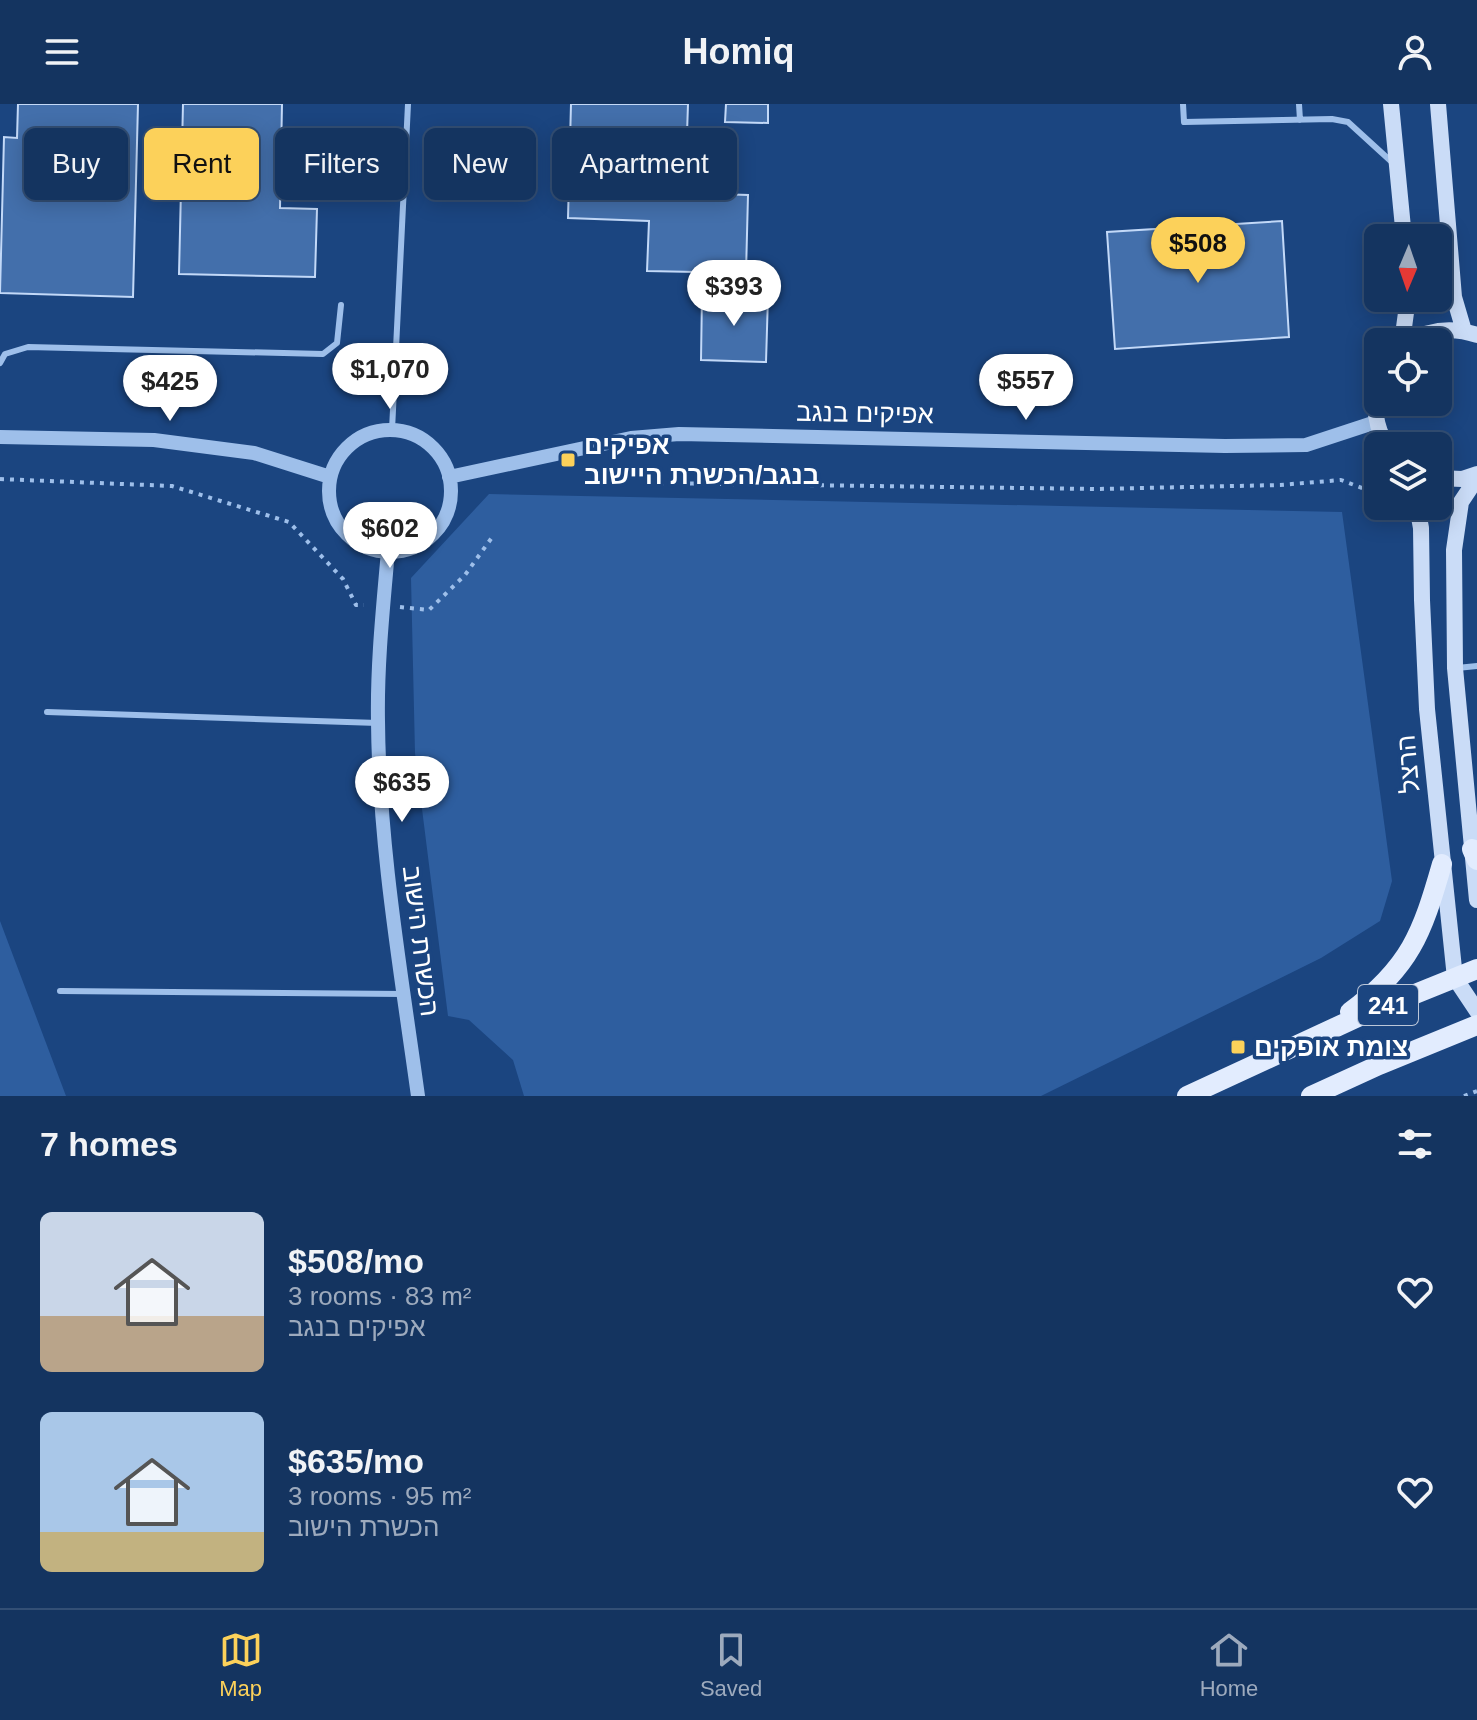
<!DOCTYPE html>
<html lang="en">
<head>
<meta charset="utf-8">
<style>
	:root { --surface:#143460; --page:#1d3c66; --text:#f1f3f6; --muted:#9daabd; --line:#334f75; --accent:#fcd15a }
	body { margin:0; font-family:Helvetica,"Noto Sans Hebrew",sans-serif; background:var(--page); color:var(--text); height:100vh; display:flex; flex-direction:column; font-size:30px; white-space:nowrap }
	* { box-sizing:border-box; margin:0 }
	p { font-size:26px; color:var(--muted) }
	.icon { flex:none; width:44px; height:44px; fill:none; stroke:currentColor; stroke-width:2; stroke-linecap:round; stroke-linejoin:round }
	.map { position:relative; height:992px; overflow:hidden }
	.panel { display:flex; flex-direction:column; background:var(--surface); flex:1 }
	.panel>* { flex:none }
	.banner { position:absolute; left:24px; top:24px; width:800px; height:72px; display:flex; gap:16px }
	.needle { width:52px; rotate:182deg }
	.controls { position:absolute; left:1364px; top:120px; display:grid; gap:16px }
	.controls a { display:grid; place-items:center; width:88px; height:88px; border-radius:12px; background:var(--surface); box-shadow:0 4px 20px #0003,0 0 0 2px var(--line); font-size:40px }
	.price { position:absolute; translate:-50% -68px; padding:0 18px; border-radius:28px; background:#fff; color:#222; font-size:26px; line-height:52px; filter:drop-shadow(0 2px 4px #0008) }
	.price::after { content:''; position:absolute; left:50%; top:48px; width:24px; height:18px; margin-left:-12px; background:inherit; clip-path:polygon(0 0,100% 0,50% 100%) }
	.price.current { background:var(--accent); color:#111 }
	ul { padding:0; list-style:none }
	li { display:flex; align-items:center; gap:24px; height:200px; padding:0 40px }
	li span { display:grid; place-items:center; flex:none; width:224px; height:160px; border-radius:12px; color:#555 }
	li>.icon { margin-inline-start:auto }
	span .icon { width:96px; height:96px; fill:#fffc; stroke-width:1 }
	li b { font-size:34px }
	h2 { display:flex; justify-content:space-between; align-items:center; height:96px; padding:0 40px; font-size:34px }
	.chip { padding:0 28px; border-radius:12px; background:var(--surface); box-shadow:0 4px 20px #0003,0 0 0 2px var(--line); font-size:28px; line-height:72px }
	.chip.current { background:var(--accent); color:#111 }
	header { display:flex; justify-content:space-between; align-items:center; height:104px; padding:0 40px; background:var(--surface); font-size:36px; font-weight:700 }
	.dock { display:flex; justify-content:space-around; align-items:center; height:112px; border-top:2px solid var(--line); background:var(--surface); font-size:22px; color:var(--muted) }
	.dock a { display:grid; justify-items:center; gap:4px }
	.dock .current { color:var(--accent) }
	.map>svg:first-child { display:block }
</style>
</head>
<body>
<header><svg class="icon" aria-label="menu" viewBox="0 0 24 24"><path d="M4 6h16M4 12h16M4 18h16"/></svg>Homiq<svg class="icon" aria-label="person" viewBox="0 0 24 24"><circle cx="12" cy="8" r="4"/><path d="M4 21q1-7 8-7t8 7"/></svg></header>
<div class="map">
<svg width="1477" height="992" viewBox="0 0 1477 992">
	<rect width="100%" height="100%" fill="#1b4580"/>
	<!-- green -->
	<path fill="#2e5e9f" d="M489 390 1342 408 1392 777 1380 817 1321 854 1041 992H524L513 956 469 916 448 912 415 649 411 474Z
		M0 817 66 992H0Z"/>
	<!-- building -->
	<path fill="#436fab" stroke="#c3d9f8" stroke-width="2" d="M18 0H138L133 193 0 189 4 33 17 34Z
		M183 0H282L280 104 317 105 315 173 179 170Z
		M571 0H688L685 89 748 91 746 169 647 167 649 117 568 114Z
		M726 0H768V19L725 18Z
		M1282 117 1289 233 1115 245 1107 128Z
		M702 190 768 192 766 258 701 256Z"/>
	<g fill="none" stroke-linecap="round" stroke-linejoin="round">
		<!-- path -->
		<path stroke="#9ebfea" stroke-width="4" stroke-dasharray="4 6" stroke-linecap="butt" d="M0 375 172 382 289 418 343 475 356 501H364
			M650 379 1097 385 1280 381 1341 376 1378 390
			M400 503 429 506 465 471 493 432
			M1464 992 1477 987"/>
		<!-- service -->
		<path stroke="#9ebfea" stroke-width="6" d="M1183 0 1184 18 1332 15 1348 18 1394 60
			M1299 0 1300 16
			M0 259 5 250 28 243 323 250 337 239 341 201
			M392 326 408 0
			M1457 564 1477 562
			M47 608 378 619
			M60 887 404 890"/>
		<!-- tertiary -->
		<path stroke="#9ebfea" stroke-width="14" d="M329 387a61 61 0 1 1 122 0a61 61 0 1 1-122 0Z
			M0 333 154 336 254 349 330 373
			M449 373 631 334 679 330 1225 342 1306 341 1376 318
			M388 447C383 504 377 561 378 617 379 743 401 868 418 992"/>
		<!-- secondary -->
		<path stroke="#cadcf7" stroke-width="16" d="M1391 0 1404 134
			M1438 0 1454 193 1464 227
			M1402 238 1408 194
			M1409 238C1430 225 1453 223 1477 231
			M1378 277C1373 300 1374 321 1387 342
			M1438 374 1462 375 1477 370
			M1477 374 1461 398 1454 446 1455 564 1477 796
			M1417 402 1421 424 1422 496 1427 605 1455 874 1477 907"/>
		<!-- primary -->
		<path stroke="#e2ecfe" stroke-width="20" d="M1472 745 1477 756
			M1350 908C1410 863 1422 830 1442 760
			M1187 992 1358 913 1477 865
			M1311 992 1379 961 1477 921"/>
	</g>
	<!-- markers -->
	<g fill="#fcd15a" stroke="#1b4580" stroke-width="3">
		<rect x="560" y="348" width="16" height="16" rx="4"/>
		<rect x="1230" y="935" width="16" height="16" rx="4"/>
	</g>
	<g text-anchor="middle" dominant-baseline="central" stroke-width="7" stroke-linejoin="round" paint-order="stroke">
		<!-- shield labels -->
		<rect fill="#1b4580" stroke="#bbc7d9" stroke-width="2" x="1358" y="881" width="60" height="40" rx="6"/>
		<g font-size="24" font-weight="bold" fill="#fff">
			<text x="1388" y="901">241</text>
		</g>
		<!-- street labels -->
		<g font-size="26" fill="#fff" stroke="#1b4580">
			<text transform="translate(865 309) rotate(1)">אפיקים בנגב</text>
			<text transform="translate(1408 660) rotate(-95)">הרצל</text>
			<text transform="translate(421 837) rotate(83)">הכשרת הישוב</text>
		</g>
		<!-- poi labels -->
		<g font-size="26" font-weight="bold" fill="#fff" stroke="#1b4580" text-anchor="start">
			<text x="584" y="341">אפיקים<tspan x="584" dy="30">בנגב/הכשרת היישוב</tspan></text>
			<text x="1254" y="943">צומת אופקים</text>
		</g>
	</g>
</svg>
<div class="controls">
<a><svg class="needle" viewBox="-14 -14 28 28"><path d="M0-13l5 13h-10z" fill="#e53935"/><path d="M0 13l5-13h-10z" fill="#9daabd"/></svg></a>
<a><svg class="icon" aria-label="locate" viewBox="0 0 24 24"><circle cx="12" cy="12" r="6"/><path d="M12 2v4M12 18v4M2 12h4M18 12h4"/></svg></a>
<a><svg class="icon" aria-label="layers" viewBox="0 0 24 24"><path d="M12 4l9 5-9 5-9-5zM3 14l9 5 9-5"/></svg></a>
</div>
<b class="price current" style="left:1198px;top:181px">$508</b>
<b class="price" style="left:734px;top:224px">$393</b>
<b class="price" style="left:390px;top:307px">$1,070</b>
<b class="price" style="left:1026px;top:318px">$557</b>
<b class="price" style="left:170px;top:319px">$425</b>
<b class="price" style="left:390px;top:466px">$602</b>
<b class="price" style="left:402px;top:720px">$635</b>
<div class="banner">
<a class="chip">Buy</a>
<a class="chip current">Rent</a>
<a class="chip">Filters</a>
<a class="chip">New</a>
<a class="chip">Apartment</a>
</div>
</div>
<section class="panel">
<h2>7 homes<svg class="icon" aria-label="filters" viewBox="0 0 24 24"><path d="M4 7h16M4 17h16"/><circle cx="9" cy="7" r="2"/><circle cx="15" cy="17" r="2"/></svg></h2>
<ul>
<li><span style="background:linear-gradient(#c9d6e8 65%,#b9a48a 0)"><svg class="icon" aria-label="home" viewBox="0 0 24 24"><path d="M3 11l9-7 9 7M6 9v11h12V9"/></svg></span><div><b>$508/mo</b><p>3 rooms · 83 m²</p><p>אפיקים בנגב</p></div><svg class="icon" aria-label="heart" viewBox="0 0 24 24"><path d="M12 20l-8-8c-3-5 5-10 8-4 3-6 11-1 8 4z"/></svg></li>
<li><span style="background:linear-gradient(#a9c7e8 75%,#c2b280 0)"><svg class="icon" aria-label="home" viewBox="0 0 24 24"><path d="M3 11l9-7 9 7M6 9v11h12V9"/></svg></span><div><b>$635/mo</b><p>3 rooms · 95 m²</p><p>הכשרת הישוב</p></div><svg class="icon" aria-label="heart" viewBox="0 0 24 24"><path d="M12 20l-8-8c-3-5 5-10 8-4 3-6 11-1 8 4z"/></svg></li>
</ul>
</section>
<nav class="dock">
<a class="current"><svg class="icon" aria-label="map" viewBox="0 0 24 24"><path d="M3 6l6-2 6 2 6-2v14l-6 2-6-2-6 2zM9 4v14M15 6v14"/></svg>Map</a>
<a><svg class="icon" aria-label="saved" viewBox="0 0 24 24"><path d="M7 4h10v16l-5-4-5 4z"/></svg>Saved</a>
<a><svg class="icon" aria-label="home" viewBox="0 0 24 24"><path d="M3 11l9-7 9 7M6 9v11h12V9"/></svg>Home</a>
</nav>
</body>
</html>
